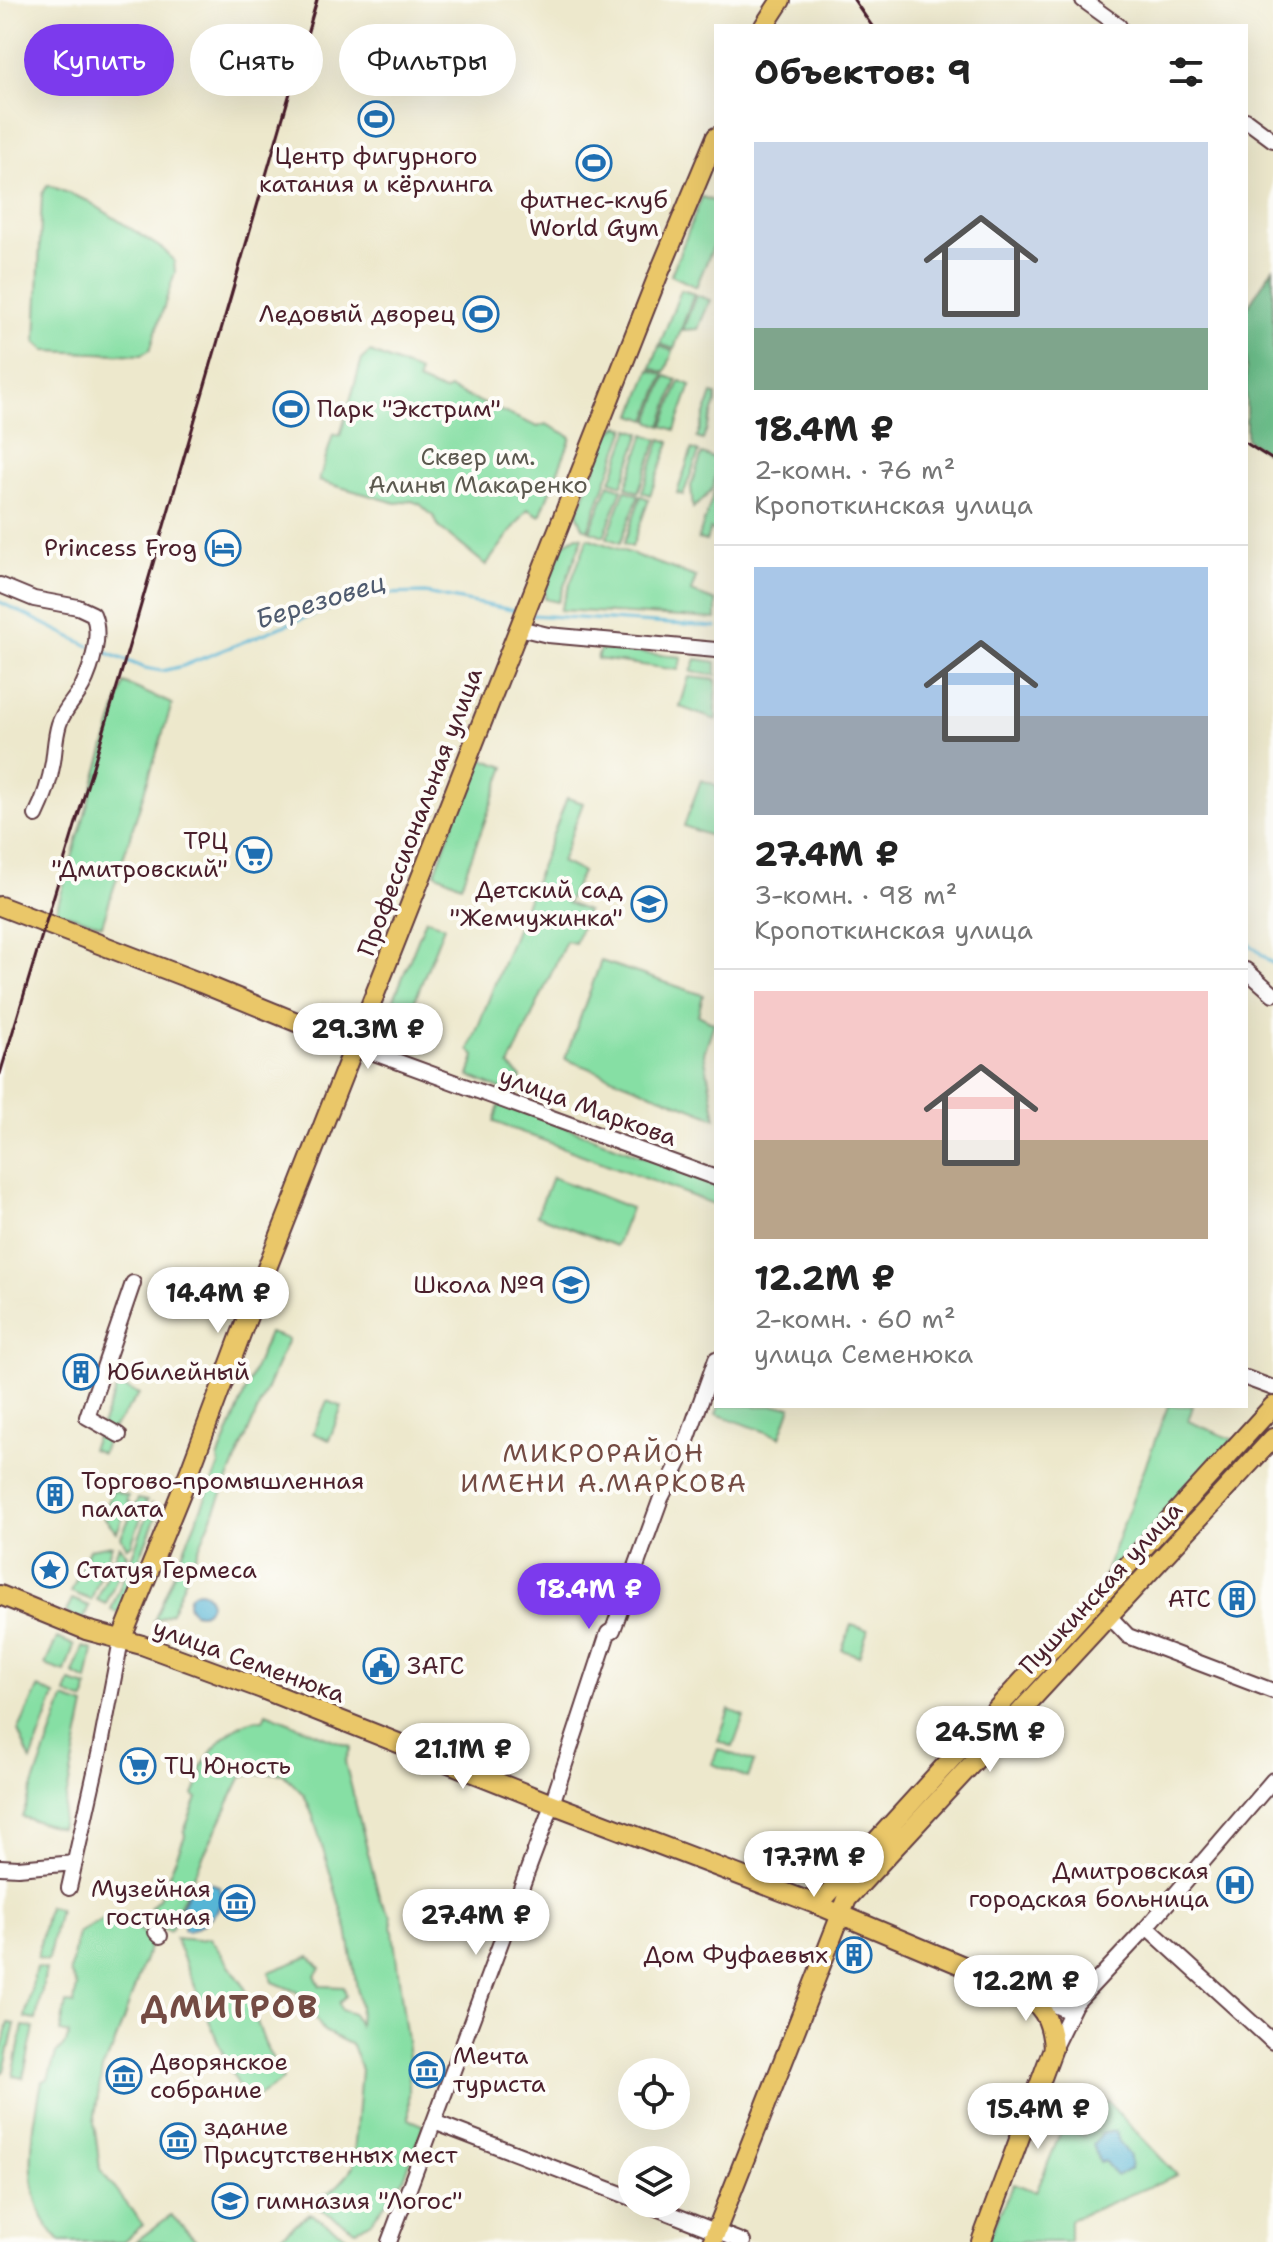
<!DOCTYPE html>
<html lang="ru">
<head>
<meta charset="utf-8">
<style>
	:root { --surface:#fff; --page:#f6f6f6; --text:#222; --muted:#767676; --line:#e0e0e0; --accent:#7c3aed }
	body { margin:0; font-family:"Shantell Sans",sans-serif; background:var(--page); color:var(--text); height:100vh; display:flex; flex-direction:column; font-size:30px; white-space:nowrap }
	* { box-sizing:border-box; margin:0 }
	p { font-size:26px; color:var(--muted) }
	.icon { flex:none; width:44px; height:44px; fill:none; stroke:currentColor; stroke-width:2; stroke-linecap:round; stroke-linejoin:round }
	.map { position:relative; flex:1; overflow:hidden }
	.panel { position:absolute; left:714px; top:24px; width:534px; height:1384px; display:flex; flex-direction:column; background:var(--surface); border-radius:0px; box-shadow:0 8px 32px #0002 }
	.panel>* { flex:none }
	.hud { position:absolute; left:24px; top:24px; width:570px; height:72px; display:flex; gap:16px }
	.buttons { position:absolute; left:618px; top:2058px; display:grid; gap:16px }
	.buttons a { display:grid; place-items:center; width:72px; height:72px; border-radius:50%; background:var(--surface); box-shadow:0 8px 32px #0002; font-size:40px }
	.price { position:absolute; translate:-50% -68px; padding:0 18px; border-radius:28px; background:#fff; color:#222; font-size:26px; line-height:52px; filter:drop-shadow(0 2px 4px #0008) }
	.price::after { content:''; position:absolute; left:50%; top:48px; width:24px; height:18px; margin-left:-12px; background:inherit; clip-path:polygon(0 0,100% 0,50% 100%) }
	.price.active { background:var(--accent); color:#fff }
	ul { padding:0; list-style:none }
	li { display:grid; align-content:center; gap:16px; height:424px; padding:0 40px }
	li+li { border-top:2px solid var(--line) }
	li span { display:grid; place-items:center; height:248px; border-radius:0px; color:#555 }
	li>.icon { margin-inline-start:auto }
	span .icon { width:144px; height:144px; fill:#fffc; stroke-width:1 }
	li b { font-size:34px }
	h2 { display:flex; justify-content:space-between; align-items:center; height:96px; padding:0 40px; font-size:34px }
	.chip { padding:0 28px; border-radius:36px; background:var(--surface); box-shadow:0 8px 32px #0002; font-size:28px; line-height:72px }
	.chip.active { background:var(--accent); color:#fff }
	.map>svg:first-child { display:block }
</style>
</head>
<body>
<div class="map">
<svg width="1273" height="2242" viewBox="0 0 1273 2242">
	<rect width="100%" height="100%" fill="#fdfcf7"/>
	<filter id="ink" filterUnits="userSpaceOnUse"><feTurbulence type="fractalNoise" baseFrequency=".0125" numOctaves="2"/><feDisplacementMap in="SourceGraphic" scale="16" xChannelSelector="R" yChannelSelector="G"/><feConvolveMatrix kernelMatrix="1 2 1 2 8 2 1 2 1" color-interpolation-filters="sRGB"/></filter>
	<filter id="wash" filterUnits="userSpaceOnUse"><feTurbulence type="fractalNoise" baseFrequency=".006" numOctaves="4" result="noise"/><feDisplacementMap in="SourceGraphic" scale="32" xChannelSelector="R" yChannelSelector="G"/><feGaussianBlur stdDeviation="1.8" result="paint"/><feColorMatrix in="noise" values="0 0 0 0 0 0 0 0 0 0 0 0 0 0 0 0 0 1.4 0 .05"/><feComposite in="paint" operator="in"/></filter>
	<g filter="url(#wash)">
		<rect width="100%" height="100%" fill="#ede8cc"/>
		<!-- green -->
		<path fill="#86dfa4" stroke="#687f68" stroke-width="2" d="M48 185 88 201 164 250 174 261 175 272 150 350 142 355 46 351 36 342 42 194Z
			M702 197 716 202V240L696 287 671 275Z
			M681 290 694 294 674 349 660 344Z
			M696 295 710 300 698 329 683 330Z
			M659 346 673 351 665 373 651 368Z
			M370 352 419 372 418 381 444 392 450 389 538 427 546 424 570 436 571 438 540 516 528 509 486 565 439 527 434 517 420 504 412 501 396 503 319 481 333 434 340 436 362 359Z
			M650 370 664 375 647 420 633 415Z
			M666 376 677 380 661 426 649 421Z
			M680 381 691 385 675 430 663 426Z
			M712 394 716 395V403L703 440 697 438Z
			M619 426 626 428 588 530 583 527 577 513 609 433Z
			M630 429 641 433 622 485 611 481Z
			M645 434 658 439 638 492 626 487Z
			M661 439 670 442 650 495 642 492Z
			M692 449 699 452 683 495 677 493Z
			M702 454 716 459C716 487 715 490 693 508L691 486Z
			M609 484 622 489 604 536 590 531Z
			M716 487V531L710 529 706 541 698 539Z
			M625 490 639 495 620 543 607 538Z
			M641 496 649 499 632 547 624 544Z
			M577 536 583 537 558 602 545 599V591L564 544Z
			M588 538 696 577 691 592 716 601V619L560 610Z
			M600 649 682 657 678 670 597 659Z
			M696 659 716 662V675L691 672Z
			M689 677 716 680V720L680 707Z
			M124 683 172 704 102 925 56 911Z
			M477 757 505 767 461 885 435 873Z
			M701 780 716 785V838L684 826Z
			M567 798 583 803 561 862 582 872 567 903 587 911 575 943 566 941 509 1066 521 1077 516 1096 469 1076 475 1056 469 1050Z
			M426 919 444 926 395 1051 376 1044Z
			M601 961 703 995 698 1015 714 1023 704 1053 716 1118 565 1059Z
			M500 1102 716 1184V1205L494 1122Z
			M552 1177 631 1208 616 1246 537 1215Z
			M269 1333 288 1339 171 1613 154 1621 219 1466 218 1459Z
			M118 1385 139 1394 108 1435 102 1453 91 1449Z
			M327 1401 342 1407 329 1440 313 1433Z
			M719 1406H791L780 1437 716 1414Z
			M1168 1406H1193L1188 1421 1234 1440 1103 1578Z
			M113 1490 128 1496 126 1500 129 1502 117 1532 103 1516Z
			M138 1499 147 1501 131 1545 127 1547 121 1537Z
			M152 1504 157 1514 118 1613 111 1610Z
			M112 1545 91 1600 71 1592 89 1549Z
			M119 1545 127 1554 106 1604 97 1600Z
			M72 1599 89 1606 81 1624 66 1612Z
			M851 1625 868 1630 859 1656 842 1650Z
			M57 1638 74 1645 65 1672 45 1665Z
			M83 1647 93 1650 87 1681 73 1674Z
			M70 1682 87 1687 85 1701 66 1694Z
			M38 1688 55 1695 31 1761 18 1731Z
			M64 1699 85 1706 60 1828 22 1817Z
			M729 1710 744 1716 733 1747 718 1741Z
			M266 1713 351 1747 345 1762 380 1900 391 1916 409 2057V2119L423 2125 404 2179 372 2220 356 2230 315 2206 309 2199C329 2197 343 2183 353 2166L361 2070 352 2045 324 2031 297 1992 273 1982 269 1972 310 1956 320 1968 315 1975 320 1986 344 1987 346 1996 339 2003 341 2010 353 2014 359 2026 360 2006 347 1929 313 1816 304 1795 283 1774 274 1773 242 1776 175 1914 172 1929 169 1932 154 1924 160 1915 150 1908 159 1899 185 1836 184 1831 197 1798 193 1795 203 1774 201 1769C212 1746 239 1717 263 1720Z
			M718 1749 754 1762 748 1778 712 1764Z
			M48 1906 59 1909 48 1961 37 1958Z
			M108 1916 121 1925 138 1927 151 1942 113 2048 102 2069 94 2122 100 2169 143 2225 122 2242H61C18 2202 32 2132 42 2081L48 2079 56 2054 66 2043 69 2034 60 2032 66 2003 74 2004 77 1986 70 1973 78 1933Z
			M175 1938 198 1940 210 1938 244 1986 265 2044 283 2080 253 2100 239 2086 227 2064Z
			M36 1967 46 1969 36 2020 25 2018Z
			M9 2023 15 2024 4 2071 1 2073 0 2054Z
			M23 2026 34 2028 23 2078 13 2076Z
			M1107 2101 1177 2175 1070 2220V2242H990L989 2236 1014 2183 1036 2192 1062 2129 1084 2136Z
			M310 2213 346 2236 348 2242H273Z
			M171 2215 198 2242H135Z"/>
		<!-- forest -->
		<path fill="#6cbe8a" stroke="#5b6e5a" stroke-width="2" d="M1273 268V457L1246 439V309Z"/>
		<!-- water -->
		<path fill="#57b5d5" stroke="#506a80" stroke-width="2" d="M188 1602a11 11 0 1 1 22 0a11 11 0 1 1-22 0Z
			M199 1879 219 1886C230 1908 204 1925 188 1932L184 1930 185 1917 181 1907 191 1885Z
			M1111 2131 1116 2132C1118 2136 1117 2140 1120 2143 1127 2155 1132 2151 1130 2169L1117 2176 1104 2161 1100 2163 1093 2145 1102 2133Z"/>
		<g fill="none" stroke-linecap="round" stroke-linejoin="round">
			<!-- stream -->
			<path stroke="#57b5d5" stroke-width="3" d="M0 602 89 646
				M532 615 716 627
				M100 650 145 668 162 671 183 666 298 620 357 600 382 594 425 593 517 611
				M1246 941 1273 964"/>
		</g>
	</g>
	<g filter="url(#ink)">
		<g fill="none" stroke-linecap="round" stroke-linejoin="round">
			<defs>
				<path id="minor" d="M1083 0 1119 26
					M1246 120 1273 140
					M0 585 34 599 78 607 93 614C102 635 92 667 82 687 75 700 64 709 59 724 55 737 55 749 53 762 50 780 44 799 36 815
					M519 628 548 635 716 650
					M1246 970 1273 994
					M355 1046 716 1178
					M1246 1378 1273 1388
					M119 1435 87 1417 133 1283
					M1108 1615 1128 1636 1273 1691
					M0 1867 18 1868 75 1863
					M69 1888 100 1750 121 1640
					M1147 1927 1273 2042
					M156 1932 160 1936
					M1030 1994 1070 2012
					M1054 2047 1075 2004 1147 1927 1273 1780
					M434 2122 632 2198
					M646 2204 743 2242
					M389 2242 548 1816 608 1633 613 1630 661 1498 679 1463 716 1359"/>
				<path id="major" d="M764 26 781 0
					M0 906 201 983 355 1046
					M0 1595 86 1630 142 1645 262 1689 552 1804 818 1905 1016 1988C1042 2005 1051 2017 1053 2048L981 2242
					M121 1640 189 1473 241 1334 657 278 716 137
					M818 1905 1273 1406
					M712 2242 847 1899 1273 1438"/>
			</defs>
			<!-- minor casing -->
			<use href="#minor" stroke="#623d43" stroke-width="18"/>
			<!-- major casing -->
			<use href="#major" stroke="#623d43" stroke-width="22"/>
			<!-- minor -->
			<use href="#minor" stroke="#fff" stroke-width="14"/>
			<!-- major -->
			<use href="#major" stroke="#eac769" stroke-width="18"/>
			<!-- rail -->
			<path stroke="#4a1f2b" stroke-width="3" d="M854 0 872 26
				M1246 443 1273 460
				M0 1074 120 677 317 0"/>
		</g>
	</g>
	<!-- icons -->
	<defs>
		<symbol id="stadium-ring" viewBox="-11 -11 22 22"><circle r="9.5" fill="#fdfcf7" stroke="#1f6fb2" stroke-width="1.5"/><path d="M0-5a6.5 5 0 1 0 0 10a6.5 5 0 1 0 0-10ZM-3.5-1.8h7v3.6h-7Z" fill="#1f6fb2"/></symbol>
		<symbol id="hotel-ring" viewBox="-11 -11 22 22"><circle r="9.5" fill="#fdfcf7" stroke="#1f6fb2" stroke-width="1.5"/><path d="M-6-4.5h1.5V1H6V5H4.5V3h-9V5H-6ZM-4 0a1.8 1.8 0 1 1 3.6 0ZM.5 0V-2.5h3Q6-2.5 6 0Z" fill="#1f6fb2"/></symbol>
		<symbol id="supermarket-ring" viewBox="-11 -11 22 22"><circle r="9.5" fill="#fdfcf7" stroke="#1f6fb2" stroke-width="1.5"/><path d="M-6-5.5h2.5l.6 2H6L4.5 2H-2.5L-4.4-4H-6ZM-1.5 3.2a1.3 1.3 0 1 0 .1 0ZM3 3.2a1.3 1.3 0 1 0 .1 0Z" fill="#1f6fb2"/></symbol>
		<symbol id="school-ring" viewBox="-11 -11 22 22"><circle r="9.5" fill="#fdfcf7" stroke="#1f6fb2" stroke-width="1.5"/><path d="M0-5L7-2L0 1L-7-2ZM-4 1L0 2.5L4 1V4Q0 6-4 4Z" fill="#1f6fb2"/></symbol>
		<symbol id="building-ring" viewBox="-11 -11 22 22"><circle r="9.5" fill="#fdfcf7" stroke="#1f6fb2" stroke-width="1.5"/><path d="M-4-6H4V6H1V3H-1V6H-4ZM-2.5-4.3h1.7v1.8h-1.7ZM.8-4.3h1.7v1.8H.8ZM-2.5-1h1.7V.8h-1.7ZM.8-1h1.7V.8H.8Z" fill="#1f6fb2"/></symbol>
		<symbol id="sight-ring" viewBox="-11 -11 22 22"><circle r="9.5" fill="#fdfcf7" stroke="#1f6fb2" stroke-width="1.5"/><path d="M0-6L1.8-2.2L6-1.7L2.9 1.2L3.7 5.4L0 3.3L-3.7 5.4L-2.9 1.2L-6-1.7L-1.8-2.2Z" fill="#1f6fb2"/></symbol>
		<symbol id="civic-ring" viewBox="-11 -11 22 22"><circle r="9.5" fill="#fdfcf7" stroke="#1f6fb2" stroke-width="1.5"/><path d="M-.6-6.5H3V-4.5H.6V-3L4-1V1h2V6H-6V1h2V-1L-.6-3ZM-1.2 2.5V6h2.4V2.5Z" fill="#1f6fb2"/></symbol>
		<symbol id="hospital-ring" viewBox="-11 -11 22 22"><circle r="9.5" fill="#fdfcf7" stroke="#1f6fb2" stroke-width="1.5"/><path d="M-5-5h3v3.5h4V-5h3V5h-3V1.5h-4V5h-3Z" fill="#1f6fb2"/></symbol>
		<symbol id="museum-ring" viewBox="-11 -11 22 22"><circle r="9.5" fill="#fdfcf7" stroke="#1f6fb2" stroke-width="1.5"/><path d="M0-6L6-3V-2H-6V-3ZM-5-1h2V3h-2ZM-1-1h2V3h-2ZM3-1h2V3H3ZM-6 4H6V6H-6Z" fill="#1f6fb2"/></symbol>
	</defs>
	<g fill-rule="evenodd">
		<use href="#stadium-ring" x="356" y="99" width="40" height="40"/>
		<use href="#stadium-ring" x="574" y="143" width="40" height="40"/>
		<use href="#stadium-ring" x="461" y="294" width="40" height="40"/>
		<use href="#stadium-ring" x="271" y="389" width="40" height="40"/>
		<use href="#hotel-ring" x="203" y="528" width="40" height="40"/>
		<use href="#supermarket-ring" x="234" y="835" width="40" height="40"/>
		<use href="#school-ring" x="629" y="884" width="40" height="40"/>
		<use href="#school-ring" x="551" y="1265" width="40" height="40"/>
		<use href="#building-ring" x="61" y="1352" width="40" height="40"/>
		<use href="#building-ring" x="35" y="1475" width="40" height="40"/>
		<use href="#sight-ring" x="30" y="1550" width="40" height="40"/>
		<use href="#building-ring" x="1217" y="1579" width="40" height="40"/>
		<use href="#civic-ring" x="361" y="1646" width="40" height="40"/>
		<use href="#supermarket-ring" x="118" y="1746" width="40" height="40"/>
		<use href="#hospital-ring" x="1215" y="1865" width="40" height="40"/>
		<use href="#museum-ring" x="217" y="1883" width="40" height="40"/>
		<use href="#building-ring" x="834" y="1935" width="40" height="40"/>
		<use href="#museum-ring" x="407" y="2050" width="40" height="40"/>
		<use href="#museum-ring" x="104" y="2056" width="40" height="40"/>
		<use href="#museum-ring" x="158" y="2121" width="40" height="40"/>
		<use href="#school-ring" x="210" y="2181" width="40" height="40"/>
	</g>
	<g text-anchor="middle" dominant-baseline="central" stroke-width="8" stroke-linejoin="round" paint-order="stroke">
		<!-- poi labels -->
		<g font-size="24" fill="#4a1f2b" stroke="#fdfcf7" text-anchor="start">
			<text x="376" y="156" text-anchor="middle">Центр фигурного<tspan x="376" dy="28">катания и кёрлинга</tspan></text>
			<text x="594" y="200" text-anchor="middle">фитнес-клуб<tspan x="594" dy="28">World Gym</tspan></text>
			<text x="455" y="314" text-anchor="end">Ледовый дворец</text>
			<text x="317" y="409">Парк "Экстрим"</text>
			<text x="197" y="548" text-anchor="end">Princess Frog</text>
			<text x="228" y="841" text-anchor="end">ТРЦ<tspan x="228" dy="28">"Дмитровский"</tspan></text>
			<text x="623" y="890" text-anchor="end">Детский сад<tspan x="623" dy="28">"Жемчужинка"</tspan></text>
			<text x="545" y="1285" text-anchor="end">Школа №9</text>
			<text x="107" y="1372">Юбилейный</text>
			<text x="81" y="1481">Торгово-промышленная<tspan x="81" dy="28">палата</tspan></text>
			<text x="76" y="1570">Статуя Гермеса</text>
			<text x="1211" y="1599" text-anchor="end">АТС</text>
			<text x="407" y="1666">ЗАГС</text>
			<text x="164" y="1766">ТЦ Юность</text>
			<text x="1209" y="1871" text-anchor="end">Дмитровская<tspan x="1209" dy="28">городская больница</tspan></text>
			<text x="211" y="1889" text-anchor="end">Музейная<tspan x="211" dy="28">гостиная</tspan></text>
			<text x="828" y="1955" text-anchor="end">Дом Фуфаевых</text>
			<text x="453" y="2056">Мечта<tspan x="453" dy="28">туриста</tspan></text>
			<text x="150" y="2062">Дворянское<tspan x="150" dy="28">собрание</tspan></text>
			<text x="204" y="2127">здание<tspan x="204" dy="28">Присутственных мест</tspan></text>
			<text x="256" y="2201">гимназия "Логос"</text>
		</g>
		<!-- park labels -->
		<g font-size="24" fill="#5c594f" stroke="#fdfcf7">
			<text x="478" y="457">Сквер им.<tspan x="478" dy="28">Алины Макаренко</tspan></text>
		</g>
		<!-- street labels -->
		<g font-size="24" fill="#4a1f2b" stroke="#fdfcf7">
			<text transform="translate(420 812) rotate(-69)">Профессиональная улица</text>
			<text transform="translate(588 1107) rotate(20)">улица Маркова</text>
			<text transform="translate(1101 1588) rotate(-47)">Пушкинская улица</text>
			<text transform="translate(249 1661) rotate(20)">улица Семенюка</text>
		</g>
		<!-- water labels -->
		<g font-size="26" font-style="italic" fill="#4f5b6f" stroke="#fdfcf7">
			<text transform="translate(320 600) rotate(-17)">Березовец</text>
		</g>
		<!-- neighbourhood labels -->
		<g font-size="26" letter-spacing="2" fill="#744b43" stroke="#fdfcf7">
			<text x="604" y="1452">МИКРОРАЙОН<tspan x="604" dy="30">ИМЕНИ А.МАРКОВА</tspan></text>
		</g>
		<!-- district labels -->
		<g font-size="32" font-weight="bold" letter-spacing="2" fill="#744b43" stroke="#fdfcf7">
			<text x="230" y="2006">ДМИТРОВ</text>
		</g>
	</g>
</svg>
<div class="buttons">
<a><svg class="icon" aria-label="locate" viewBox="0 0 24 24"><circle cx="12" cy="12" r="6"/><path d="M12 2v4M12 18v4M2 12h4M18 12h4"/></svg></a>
<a><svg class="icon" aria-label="layers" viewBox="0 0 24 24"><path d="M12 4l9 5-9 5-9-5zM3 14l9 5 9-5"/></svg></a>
</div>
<b class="price" style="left:368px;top:1071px">29.3M ₽</b>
<b class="price" style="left:218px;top:1335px">14.4M ₽</b>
<b class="price active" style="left:589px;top:1631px">18.4M ₽</b>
<b class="price" style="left:990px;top:1774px">24.5M ₽</b>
<b class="price" style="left:463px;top:1791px">21.1M ₽</b>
<b class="price" style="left:814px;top:1899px">17.7M ₽</b>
<b class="price" style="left:476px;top:1957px">27.4M ₽</b>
<b class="price" style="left:1026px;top:2023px">12.2M ₽</b>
<b class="price" style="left:1038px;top:2151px">15.4M ₽</b>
<div class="hud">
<a class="chip active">Купить</a>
<a class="chip">Снять</a>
<a class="chip">Фильтры</a>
</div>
<section class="panel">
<h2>Объектов: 9<svg class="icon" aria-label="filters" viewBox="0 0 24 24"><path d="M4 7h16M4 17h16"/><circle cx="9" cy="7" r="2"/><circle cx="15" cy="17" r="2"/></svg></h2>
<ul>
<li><span style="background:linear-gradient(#c9d6e8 75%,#7fa58c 0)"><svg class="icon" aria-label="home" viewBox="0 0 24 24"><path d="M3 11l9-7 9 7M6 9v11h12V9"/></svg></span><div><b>18.4M ₽</b><p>2-комн. · 76 m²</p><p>Кропоткинская улица</p></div></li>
<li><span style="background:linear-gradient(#a9c7e8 60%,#9aa5b1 0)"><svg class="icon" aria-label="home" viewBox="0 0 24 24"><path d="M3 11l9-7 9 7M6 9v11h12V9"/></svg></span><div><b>27.4M ₽</b><p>3-комн. · 98 m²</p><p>Кропоткинская улица</p></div></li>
<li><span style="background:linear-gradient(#f6c9c9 60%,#b9a48a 0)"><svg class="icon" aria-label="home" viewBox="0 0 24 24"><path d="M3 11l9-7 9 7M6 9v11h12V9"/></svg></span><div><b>12.2M ₽</b><p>2-комн. · 60 m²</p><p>улица Семенюка</p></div></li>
</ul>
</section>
</div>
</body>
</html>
